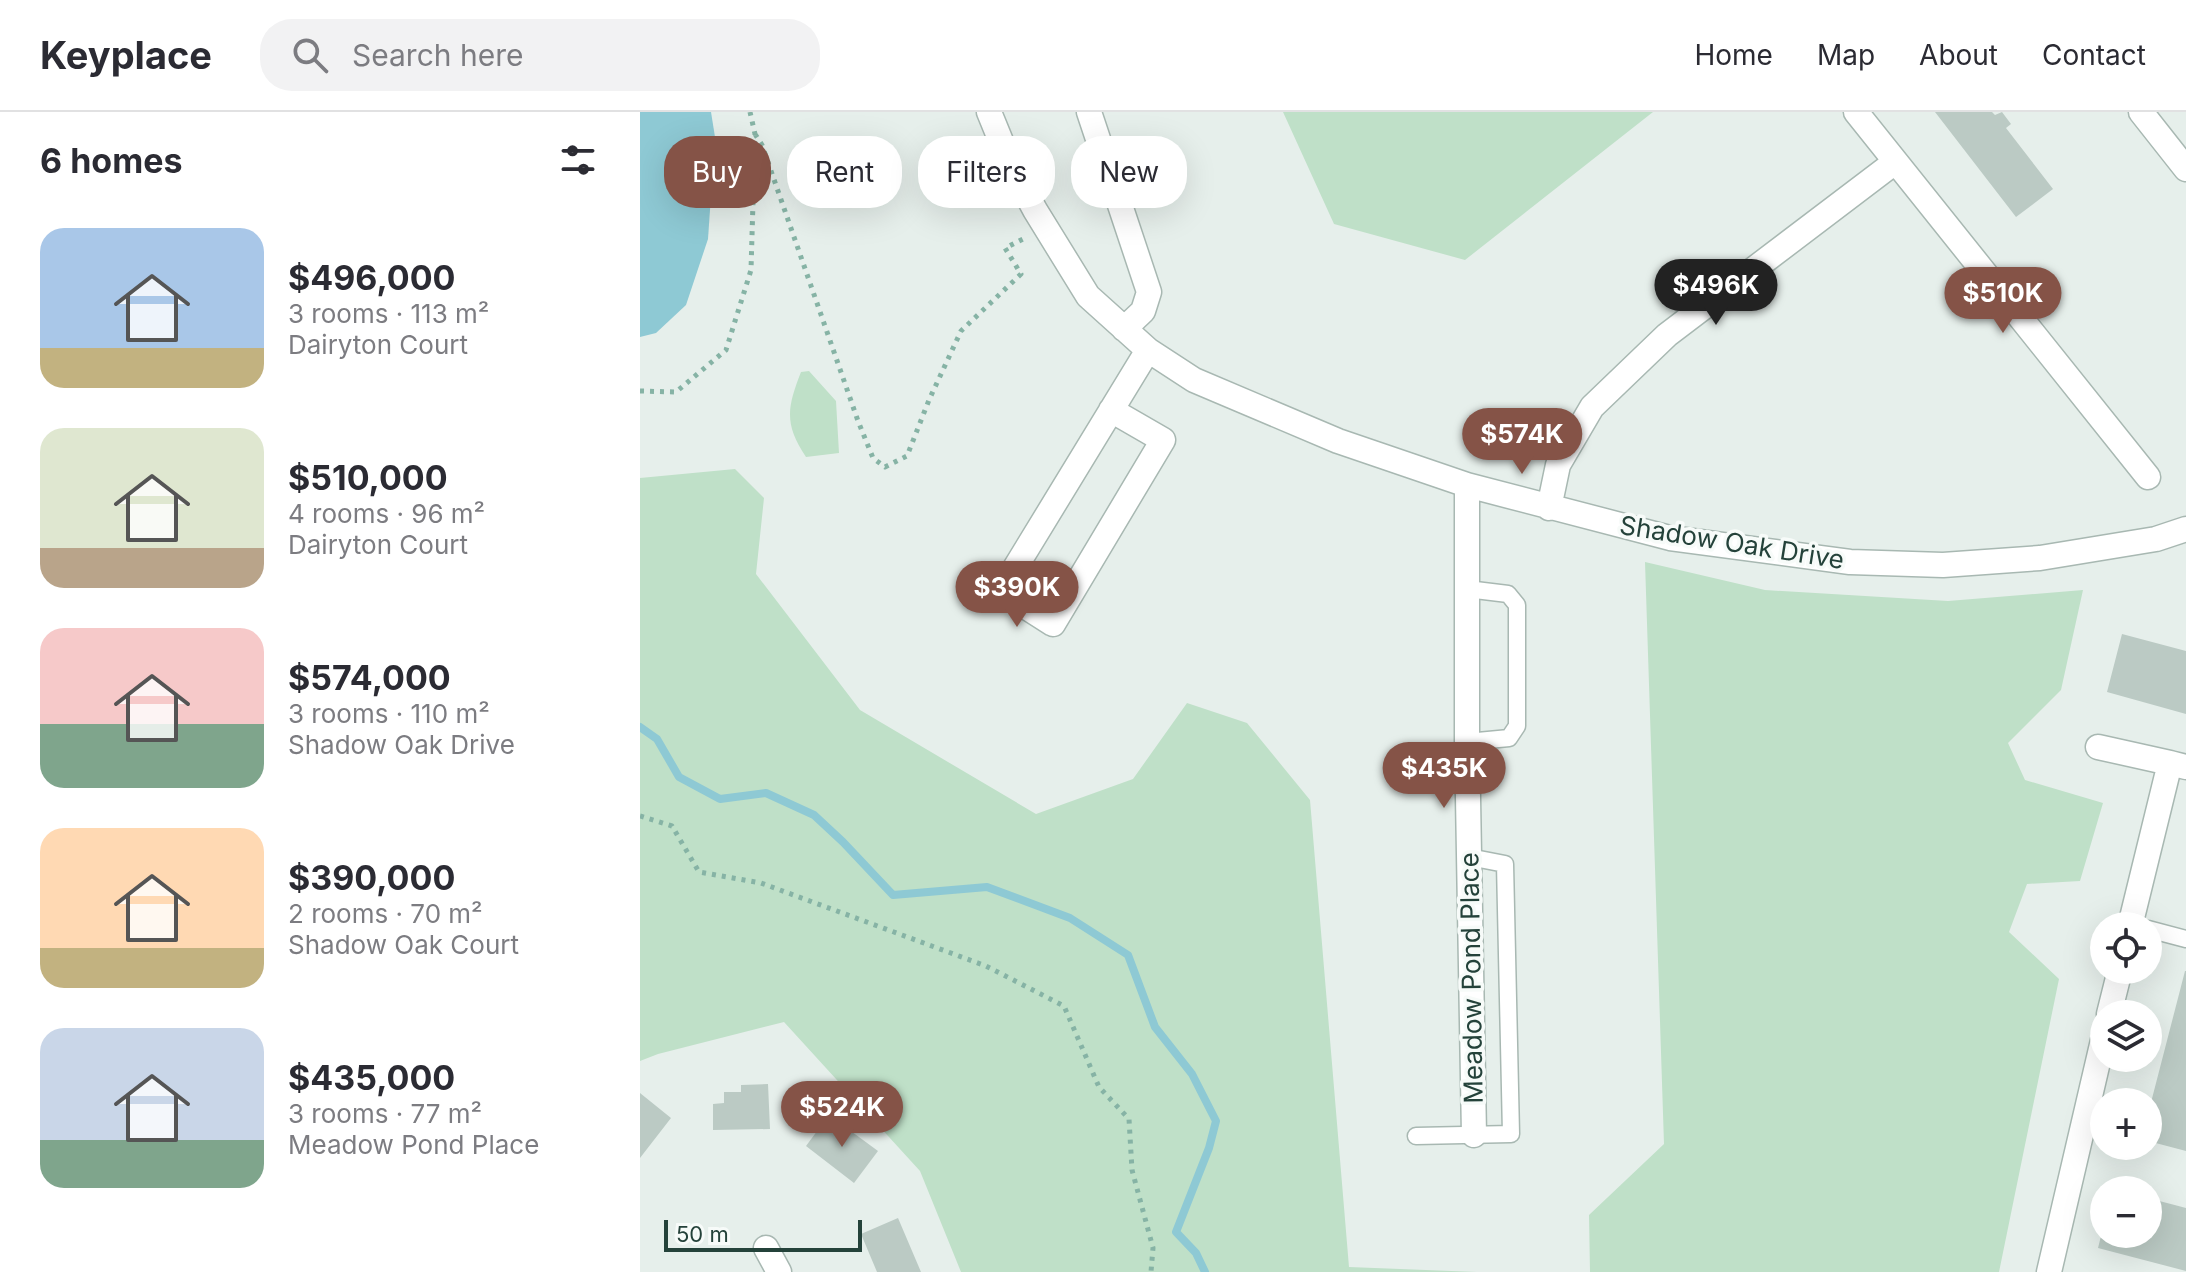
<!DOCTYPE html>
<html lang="en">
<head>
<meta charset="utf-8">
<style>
	:root { --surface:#fff; --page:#f2f2f3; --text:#2b2b33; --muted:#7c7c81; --line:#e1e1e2; --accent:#855347 }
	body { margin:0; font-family:Inter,sans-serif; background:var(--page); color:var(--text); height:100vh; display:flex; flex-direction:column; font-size:30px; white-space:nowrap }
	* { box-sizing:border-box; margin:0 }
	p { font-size:26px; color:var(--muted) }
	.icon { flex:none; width:44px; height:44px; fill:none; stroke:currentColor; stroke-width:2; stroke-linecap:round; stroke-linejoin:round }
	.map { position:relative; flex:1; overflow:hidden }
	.details { display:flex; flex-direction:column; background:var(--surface); width:640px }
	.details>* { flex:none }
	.banner { position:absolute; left:24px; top:24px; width:760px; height:72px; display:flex; gap:16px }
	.buttons { position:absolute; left:1450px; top:800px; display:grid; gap:16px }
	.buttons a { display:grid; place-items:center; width:72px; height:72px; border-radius:50%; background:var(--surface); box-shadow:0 8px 32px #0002; font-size:40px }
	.scale { position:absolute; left:24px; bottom:20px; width:198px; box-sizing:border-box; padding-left:8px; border:4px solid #24423a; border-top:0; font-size:22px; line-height:28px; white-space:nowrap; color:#24423a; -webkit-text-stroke:6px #f7fbf9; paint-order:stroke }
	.price { position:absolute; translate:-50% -68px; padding:0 18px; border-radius:28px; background:var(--accent); color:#fff; font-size:26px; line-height:52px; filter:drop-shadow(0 2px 4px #0008) }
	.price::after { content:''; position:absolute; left:50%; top:48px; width:24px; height:18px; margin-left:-12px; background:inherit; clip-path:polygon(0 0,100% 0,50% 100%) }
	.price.current { background:#222; color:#fff }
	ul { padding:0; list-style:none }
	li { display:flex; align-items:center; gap:24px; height:200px; padding:0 40px }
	li span { display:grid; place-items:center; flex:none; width:224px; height:160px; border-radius:24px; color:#555 }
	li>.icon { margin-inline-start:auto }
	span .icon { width:96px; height:96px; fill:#fffc; stroke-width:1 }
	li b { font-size:34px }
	h2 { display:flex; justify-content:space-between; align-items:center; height:96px; padding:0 40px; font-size:34px }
	.pill { padding:0 28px; border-radius:32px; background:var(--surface); box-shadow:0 8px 32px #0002; font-size:28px; line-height:72px }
	.pill.current { background:var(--accent); color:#fff }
	header { display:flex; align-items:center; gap:48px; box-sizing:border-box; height:112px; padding:0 40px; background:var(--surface); border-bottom:2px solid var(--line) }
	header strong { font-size:38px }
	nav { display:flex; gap:44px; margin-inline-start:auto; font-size:28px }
	.search { width:560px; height:72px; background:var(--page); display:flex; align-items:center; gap:20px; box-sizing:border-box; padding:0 28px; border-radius:32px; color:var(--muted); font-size:30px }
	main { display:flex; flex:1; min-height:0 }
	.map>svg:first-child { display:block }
</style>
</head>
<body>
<header>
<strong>Keyplace</strong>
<div class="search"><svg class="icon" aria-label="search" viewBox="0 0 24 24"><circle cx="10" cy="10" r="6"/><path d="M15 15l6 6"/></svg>Search here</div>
<nav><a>Home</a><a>Map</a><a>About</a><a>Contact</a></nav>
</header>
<main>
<section class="details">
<h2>6 homes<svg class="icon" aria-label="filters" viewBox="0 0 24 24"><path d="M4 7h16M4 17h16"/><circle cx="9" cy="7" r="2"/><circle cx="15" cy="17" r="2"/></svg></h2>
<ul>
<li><span style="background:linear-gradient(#a9c7e8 75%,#c2b280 0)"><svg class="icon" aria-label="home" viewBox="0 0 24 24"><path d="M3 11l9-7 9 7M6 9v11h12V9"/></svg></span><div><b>$496,000</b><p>3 rooms · 113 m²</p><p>Dairyton Court</p></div></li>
<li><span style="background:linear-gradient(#dfe7d0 75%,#b9a48a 0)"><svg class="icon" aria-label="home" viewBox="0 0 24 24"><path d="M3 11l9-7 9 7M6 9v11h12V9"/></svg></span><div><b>$510,000</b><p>4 rooms · 96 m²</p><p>Dairyton Court</p></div></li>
<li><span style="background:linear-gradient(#f6c9c9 60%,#7fa58c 0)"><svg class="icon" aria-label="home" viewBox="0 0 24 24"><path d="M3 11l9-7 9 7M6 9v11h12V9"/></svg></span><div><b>$574,000</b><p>3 rooms · 110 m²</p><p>Shadow Oak Drive</p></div></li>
<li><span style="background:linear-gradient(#ffd9b3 75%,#c2b280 0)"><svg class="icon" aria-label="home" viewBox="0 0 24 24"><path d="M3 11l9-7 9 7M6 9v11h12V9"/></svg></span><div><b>$390,000</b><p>2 rooms · 70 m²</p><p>Shadow Oak Court</p></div></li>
<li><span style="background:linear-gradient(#c9d6e8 70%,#7fa58c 0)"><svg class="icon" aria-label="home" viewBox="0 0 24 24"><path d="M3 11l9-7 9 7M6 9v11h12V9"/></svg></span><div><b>$435,000</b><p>3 rooms · 77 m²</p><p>Meadow Pond Place</p></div></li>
</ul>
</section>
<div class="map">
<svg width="1546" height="1160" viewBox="0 0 1546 1160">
	<rect width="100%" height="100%" fill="#e6efeb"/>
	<!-- green -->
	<path fill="#bfe0c8" d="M643 0H1013L825 148 694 112Z
		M169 259 196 289 199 341 166 345C144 312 147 296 161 260Z
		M95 357 124 386 116 462 220 598 396 702 493 667 547 591 607 611 670 688 709 1155 837 1160H321L280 1059 144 910 18 942 0 949V366Z
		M1005 450 1125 478 1308 489 1443 478 1421 578 1368 631 1385 668 1463 691 1440 769 1387 772 1369 820 1419 867 1359 1160H950L949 1103 1024 1032Z"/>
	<!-- water -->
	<path fill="#8ec9d4" d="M0 0H71L75 25 68 127 46 193 16 221 0 225Z"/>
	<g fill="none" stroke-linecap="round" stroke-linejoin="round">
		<!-- stream -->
		<path stroke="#8ec9d4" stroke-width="8" d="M0 615 17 627 39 665 80 687 126 681 174 703 203 730 253 783 347 775 430 806 488 843 515 915 552 962 576 1009 569 1036 536 1120 556 1141 565 1160"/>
	</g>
	<!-- building -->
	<path fill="#bbcac4" d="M1295 0H1352L1355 3 1362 0 1371 12 1366 16 1413 77 1376 105Z
		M1482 522 1546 539V602L1467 580Z
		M1545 859H1546V1039L1508 1029V1002Z
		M128 972 130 1017 73 1018V992L84 991V980H101V973Z
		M0 981 31 1006 0 1046Z
		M189 1003 238 1039 214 1071 166 1034Z
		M1508 1086 1546 1096V1159L1458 1136 1463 1116 1464 1122H1508Z
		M258 1106 281 1160H237L221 1122Z"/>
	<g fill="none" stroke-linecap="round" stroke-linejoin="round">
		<defs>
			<path id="service" d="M827 630 869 626 877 614V493L868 482 827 477
				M1508 817 1546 827
				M776 1024 871 1022 865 752 829 745"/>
			<path id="minor" d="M349 0 369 49 395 98 448 184 508 238 554 268 698 329 827 373 1030 426 1210 450 1303 453 1400 446 1516 427 1546 417
				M449 0 509 180 503 199 484 217
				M1216 0 1508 365
				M1501 0 1546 57
				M471 298 523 328 413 512 361 479 508 238
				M827 373V630L834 1023
				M909 396 918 353 952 295 1027 223 1255 50
				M1458 635 1530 651
				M1490 814 1530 651 1546 655
				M1469 902 1480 858
				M126 1136 139 1160
				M1409 1160 1464 924"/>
		</defs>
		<!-- service casing -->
		<use href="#service" stroke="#a8b8b2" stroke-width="19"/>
		<!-- minor casing -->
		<use href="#minor" stroke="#a8b8b2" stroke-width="27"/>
		<!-- path -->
		<path stroke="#86b3a5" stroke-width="5" stroke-dasharray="4 6" stroke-linecap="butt" d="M115 22 122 33 218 309 233 346 245 355 267 344 289 288 321 219 381 162 365 136 387 125
			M0 279 36 280 86 238 111 158 115 22 110 0
			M0 704 32 714 59 760 121 771 346 854 424 894 459 975 489 1007 492 1058 513 1136 511 1160"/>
		<!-- service -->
		<use href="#service" stroke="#fff" stroke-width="16"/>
		<!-- minor -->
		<use href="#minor" stroke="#fff" stroke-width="24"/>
	</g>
	<g text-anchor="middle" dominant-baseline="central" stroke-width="7" stroke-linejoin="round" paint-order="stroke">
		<!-- street labels -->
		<g font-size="26" fill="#24423a" stroke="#f7fbf9">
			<text transform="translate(1092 430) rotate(9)">Shadow Oak Drive</text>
			<text transform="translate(831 866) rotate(-91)">Meadow Pond Place</text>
		</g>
	</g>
</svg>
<div class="buttons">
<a><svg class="icon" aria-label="locate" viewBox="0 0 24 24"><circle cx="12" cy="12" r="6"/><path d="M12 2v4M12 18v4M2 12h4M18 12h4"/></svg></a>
<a><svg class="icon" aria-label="layers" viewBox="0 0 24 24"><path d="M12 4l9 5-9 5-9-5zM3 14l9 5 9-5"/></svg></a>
<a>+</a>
<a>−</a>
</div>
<div class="scale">50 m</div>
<b class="price current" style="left:1076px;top:215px">$496K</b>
<b class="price" style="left:1363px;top:223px">$510K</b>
<b class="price" style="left:882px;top:364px">$574K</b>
<b class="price" style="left:377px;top:517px">$390K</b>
<b class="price" style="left:804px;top:698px">$435K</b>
<b class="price" style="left:202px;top:1037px">$524K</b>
<div class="banner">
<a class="pill current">Buy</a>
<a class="pill">Rent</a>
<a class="pill">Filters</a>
<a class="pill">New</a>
</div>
</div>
</main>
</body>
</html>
